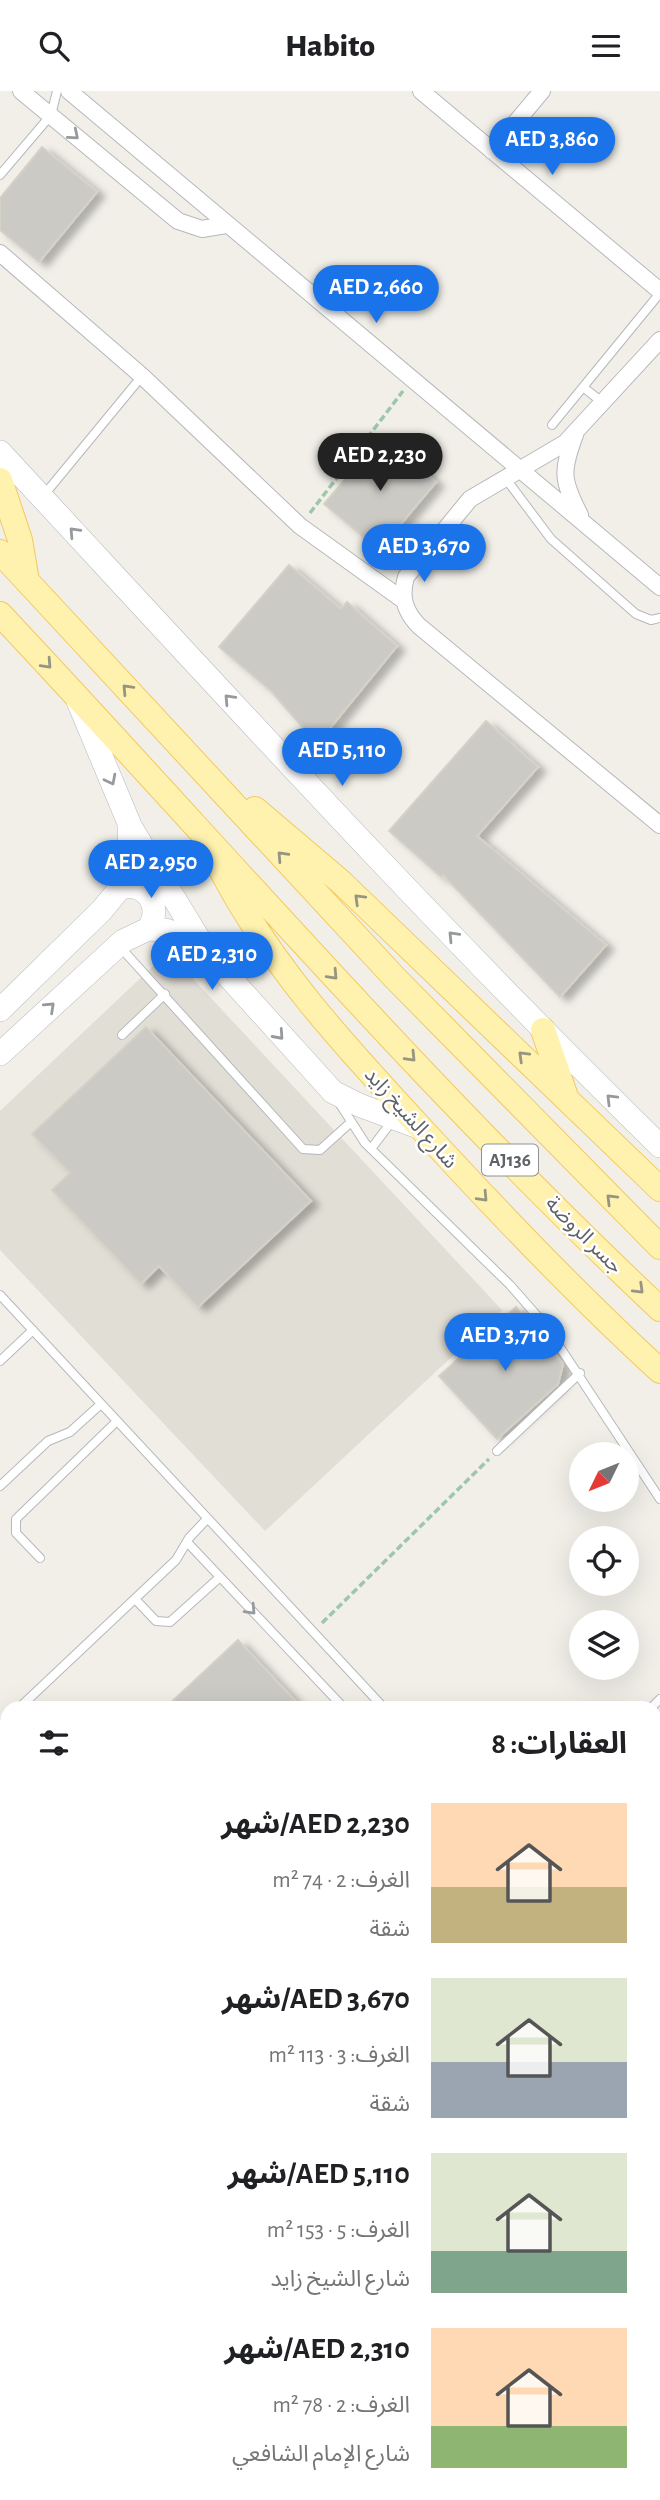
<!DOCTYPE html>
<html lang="ar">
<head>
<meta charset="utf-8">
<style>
	:root { --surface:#fff; --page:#f2f2f2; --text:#202124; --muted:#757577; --accent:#1a73e8 }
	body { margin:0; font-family:"Alegreya Sans","Noto Sans Arabic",sans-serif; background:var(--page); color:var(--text); direction:rtl; height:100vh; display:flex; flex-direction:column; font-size:26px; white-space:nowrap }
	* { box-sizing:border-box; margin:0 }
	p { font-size:23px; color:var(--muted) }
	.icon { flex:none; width:38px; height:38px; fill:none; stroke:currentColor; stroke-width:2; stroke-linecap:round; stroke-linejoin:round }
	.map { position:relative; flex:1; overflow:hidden; direction:ltr }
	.drawer { position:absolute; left:0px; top:1610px; width:662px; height:800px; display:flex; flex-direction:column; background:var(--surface); border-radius:21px 21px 0 0; box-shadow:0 7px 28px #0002; direction:rtl }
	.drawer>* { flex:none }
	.needle { width:46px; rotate:227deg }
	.tools { position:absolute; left:569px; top:1351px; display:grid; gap:14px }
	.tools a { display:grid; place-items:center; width:70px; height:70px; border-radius:50%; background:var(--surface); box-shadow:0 7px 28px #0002; font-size:35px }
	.price { position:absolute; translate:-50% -60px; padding:0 16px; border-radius:24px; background:var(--accent); color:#fff; font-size:23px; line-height:46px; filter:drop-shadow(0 2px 4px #0008) }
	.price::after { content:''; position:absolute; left:50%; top:42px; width:21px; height:16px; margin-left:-10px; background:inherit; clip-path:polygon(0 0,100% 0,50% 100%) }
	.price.current { background:#222; color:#fff }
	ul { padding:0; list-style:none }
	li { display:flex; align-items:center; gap:21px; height:175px; padding:0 35px }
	li span { display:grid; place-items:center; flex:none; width:196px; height:140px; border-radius:0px; color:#555 }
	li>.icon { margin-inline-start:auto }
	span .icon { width:84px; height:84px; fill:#fffc; stroke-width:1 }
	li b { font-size:30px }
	h2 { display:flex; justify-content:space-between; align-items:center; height:84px; padding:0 35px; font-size:30px }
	header { display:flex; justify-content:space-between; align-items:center; height:91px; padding:0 35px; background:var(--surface); font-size:32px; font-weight:800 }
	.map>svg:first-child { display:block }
</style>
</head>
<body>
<header><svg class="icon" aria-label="menu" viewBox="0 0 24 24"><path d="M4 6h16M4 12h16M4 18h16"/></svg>Habito<svg class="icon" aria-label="search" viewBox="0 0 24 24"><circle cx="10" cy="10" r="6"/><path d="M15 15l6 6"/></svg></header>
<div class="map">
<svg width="660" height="2409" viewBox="0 0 660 2409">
	<defs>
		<filter id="shadow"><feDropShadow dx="8" dy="4.5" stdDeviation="3.5" flood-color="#0004"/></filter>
	</defs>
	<rect width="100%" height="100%" fill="#f1efe8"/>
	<!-- education -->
	<path fill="#e1ded6" d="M168 861 502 1219 265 1440 0 1159V1020Z"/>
	<!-- building -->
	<path fill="#cccac5" stroke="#d6d1c6" stroke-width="2" filter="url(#shadow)" d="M42 56 97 101 39 171 0 139V107Z
		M382 345 436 391 379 459 324 413Z
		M289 474 341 518 347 511 397 555 317 653 271 600 219 556Z
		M486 630 538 676 477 745 606 854 560 906 443 784 441 786 389 740Z
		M146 936 311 1110 198 1216 159 1175 141 1193 52 1099 70 1082 32 1043Z
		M516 1216 563 1273 558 1293 497 1348 439 1285Z
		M238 1549 302 1617H165Z"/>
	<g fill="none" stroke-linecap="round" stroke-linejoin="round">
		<defs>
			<path id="lane" d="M0 84 51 24 57 0
				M583 296 602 311
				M552 334 660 202
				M506 388 551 448 636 523 651 529 660 527
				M44 404 142 285
				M121 857 303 1058 320 1059 350 1032
				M122 944 165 903
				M338 1010 365 1052 510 1194 546 1235 660 1408
				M371 1058 392 1030
				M0 1204 384 1617
				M0 1270 33 1239
				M497 1360 580 1282
				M0 1395 48 1350 70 1341 101 1313
				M187 1451 344 1617
				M40 1467 16 1442V1428L117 1330
				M136 1509 156 1530 170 1531 220 1486
				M19 1617 176 1469 189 1447 207 1428
				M651 1617 660 1608
				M0 1634 7 1628
				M0 1793 7 1791
				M654 1861 660 1845
				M654 2095 660 2112
				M4 2167 7 2178
				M202 2403 204 2409
				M299 2403 301 2409
				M132 2409 153 2403
				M277 2409 290 2403
				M553 2409 574 2403"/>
			<path id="street" d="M21 0 178 130 202 138 226 134
				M69 0 660 496
				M421 0 660 200
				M492 60 542 0
				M0 162 142 285 300 435 403 509
				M660 249 565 352 470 408 406 486C400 506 405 521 419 535L660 734
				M575 344C561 381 562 389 580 424
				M0 1714 7 1722
				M0 2000 7 1998
				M0 2117 7 2115
				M327 2403 329 2409
				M450 2403 452 2409
				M643 2403 645 2409
				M58 2409 78 2403"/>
			<path id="secondary" d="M0 361C217 595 432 832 660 1055
				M130 735 205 858
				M120 797C147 790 163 816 148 838
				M0 919 102 819 120 797 130 765 129 732 78 610
				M0 963 123 850 148 838 165 839 181 844 209 864 333 1001 359 1014 421 1037
				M654 2212 660 2229
				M654 2316 660 2334"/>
			<path id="primary" d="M0 389 20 449 27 490
				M0 461 395 887 660 1156
				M0 523C219 756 427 999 660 1218
				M255 718 341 791 660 1098
				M217 771C268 872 343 953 419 1035 497 1120 575 1202 660 1280
				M543 939 565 1003
				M654 1696 660 1689
				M654 1775 660 1768
				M0 2036 7 2033
				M0 2075 7 2073"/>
		</defs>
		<!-- lane casing -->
		<use href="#lane" stroke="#b5b8bc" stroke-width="10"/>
		<!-- street casing -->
		<use href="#street" stroke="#b5b8bc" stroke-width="18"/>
		<!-- secondary casing -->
		<use href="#secondary" stroke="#b6babf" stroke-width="24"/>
		<!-- primary casing -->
		<use href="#primary" stroke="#f2c960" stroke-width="26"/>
		<!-- path -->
		<path stroke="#9cc7a9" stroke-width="3.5" stroke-dasharray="7 3.5" stroke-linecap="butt" d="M310 422 403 300
			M322 1532 489 1368"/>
		<!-- lane -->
		<use href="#lane" stroke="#fff" stroke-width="8"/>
		<!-- street -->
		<use href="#street" stroke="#fff" stroke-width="16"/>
		<!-- secondary -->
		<use href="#secondary" stroke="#fff" stroke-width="23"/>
		<!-- primary -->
		<use href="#primary" stroke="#fff2af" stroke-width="24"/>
	</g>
	<!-- one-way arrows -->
	<defs><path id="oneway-chevron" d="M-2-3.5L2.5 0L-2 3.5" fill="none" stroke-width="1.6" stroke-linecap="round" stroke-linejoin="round" transform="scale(1.75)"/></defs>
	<g stroke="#979a9d">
		<use href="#oneway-chevron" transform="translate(74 44) rotate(40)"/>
		<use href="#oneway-chevron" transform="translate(74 441) rotate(-133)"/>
		<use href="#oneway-chevron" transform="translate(229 608) rotate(-133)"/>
		<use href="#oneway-chevron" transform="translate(111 689) rotate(63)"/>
		<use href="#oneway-chevron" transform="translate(453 845) rotate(-134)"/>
		<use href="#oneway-chevron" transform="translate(50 916) rotate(-43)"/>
		<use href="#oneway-chevron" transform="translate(279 944) rotate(48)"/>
		<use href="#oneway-chevron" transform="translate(611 1008) rotate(-135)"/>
		<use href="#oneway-chevron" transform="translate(251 1519) rotate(47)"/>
	</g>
	<g stroke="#979581">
		<use href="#oneway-chevron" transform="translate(47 573) rotate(47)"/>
		<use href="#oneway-chevron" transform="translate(127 598) rotate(-133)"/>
		<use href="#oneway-chevron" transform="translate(282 765) rotate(-133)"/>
		<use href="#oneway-chevron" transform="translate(359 808) rotate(-136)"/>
		<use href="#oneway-chevron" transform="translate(333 884) rotate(47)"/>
		<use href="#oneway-chevron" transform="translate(523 965) rotate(-136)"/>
		<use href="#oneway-chevron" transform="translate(411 966) rotate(46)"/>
		<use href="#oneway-chevron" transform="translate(483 1106) rotate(47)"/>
		<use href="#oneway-chevron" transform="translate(611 1108) rotate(-135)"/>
		<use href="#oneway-chevron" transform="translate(639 1198) rotate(44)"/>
	</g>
	<g text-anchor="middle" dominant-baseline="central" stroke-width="5" stroke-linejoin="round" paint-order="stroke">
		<!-- shield labels -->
		<rect fill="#fff" stroke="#8f9295" stroke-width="2" x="482" y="1053.5" width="56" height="31" rx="5"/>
		<g font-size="19" font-weight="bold" fill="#5f6368">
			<text x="510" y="1069">AJ136</text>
		</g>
		<!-- street labels -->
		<g font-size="21" fill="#5f6368" stroke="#fff">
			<text transform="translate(411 1027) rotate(48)">شارع الشيخ زايد</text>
			<text transform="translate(584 1144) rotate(45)">جسر الروضة</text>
		</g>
	</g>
</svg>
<div class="tools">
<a><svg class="needle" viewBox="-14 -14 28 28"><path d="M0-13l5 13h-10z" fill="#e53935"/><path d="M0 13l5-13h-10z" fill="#757577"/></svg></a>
<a><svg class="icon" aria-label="locate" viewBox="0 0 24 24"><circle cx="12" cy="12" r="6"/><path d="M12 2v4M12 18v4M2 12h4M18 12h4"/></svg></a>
<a><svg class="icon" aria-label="layers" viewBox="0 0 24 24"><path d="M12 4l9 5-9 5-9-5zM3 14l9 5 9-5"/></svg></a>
</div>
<b class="price" style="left:552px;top:86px">AED 3,860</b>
<b class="price" style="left:376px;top:234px">AED 2,660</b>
<b class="price current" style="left:380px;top:402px">AED 2,230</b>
<b class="price" style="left:424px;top:493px">AED 3,670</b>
<b class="price" style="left:342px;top:697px">AED 5,110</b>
<b class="price" style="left:151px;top:809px">AED 2,950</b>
<b class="price" style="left:212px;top:901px">AED 2,310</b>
<b class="price" style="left:505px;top:1282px">AED 3,710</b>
<section class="drawer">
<h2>العقارات: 8<svg class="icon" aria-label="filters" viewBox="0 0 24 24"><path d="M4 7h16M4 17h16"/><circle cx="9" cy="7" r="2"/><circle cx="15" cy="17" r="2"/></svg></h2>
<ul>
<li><span style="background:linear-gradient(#ffd9b3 60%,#c2b280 0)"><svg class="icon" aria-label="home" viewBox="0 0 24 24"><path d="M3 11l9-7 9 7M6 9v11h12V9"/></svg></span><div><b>AED 2,230/شهر</b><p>الغرف: 2 · 74 m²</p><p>شقة</p></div></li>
<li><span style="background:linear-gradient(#dfe7d0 60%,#9aa5b1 0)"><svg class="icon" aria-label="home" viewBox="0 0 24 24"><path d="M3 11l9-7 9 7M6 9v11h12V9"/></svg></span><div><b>AED 3,670/شهر</b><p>الغرف: 3 · 113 m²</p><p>شقة</p></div></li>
<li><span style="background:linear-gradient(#dfe7d0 70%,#7fa58c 0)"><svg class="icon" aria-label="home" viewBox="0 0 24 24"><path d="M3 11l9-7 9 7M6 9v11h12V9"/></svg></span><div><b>AED 5,110/شهر</b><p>الغرف: 5 · 153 m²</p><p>شارع الشيخ زايد</p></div></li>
<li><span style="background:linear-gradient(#ffd9b3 70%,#8fb573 0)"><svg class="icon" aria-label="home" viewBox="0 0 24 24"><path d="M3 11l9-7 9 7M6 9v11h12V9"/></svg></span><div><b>AED 2,310/شهر</b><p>الغرف: 2 · 78 m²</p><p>شارع الإمام الشافعي</p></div></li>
</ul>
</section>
</div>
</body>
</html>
